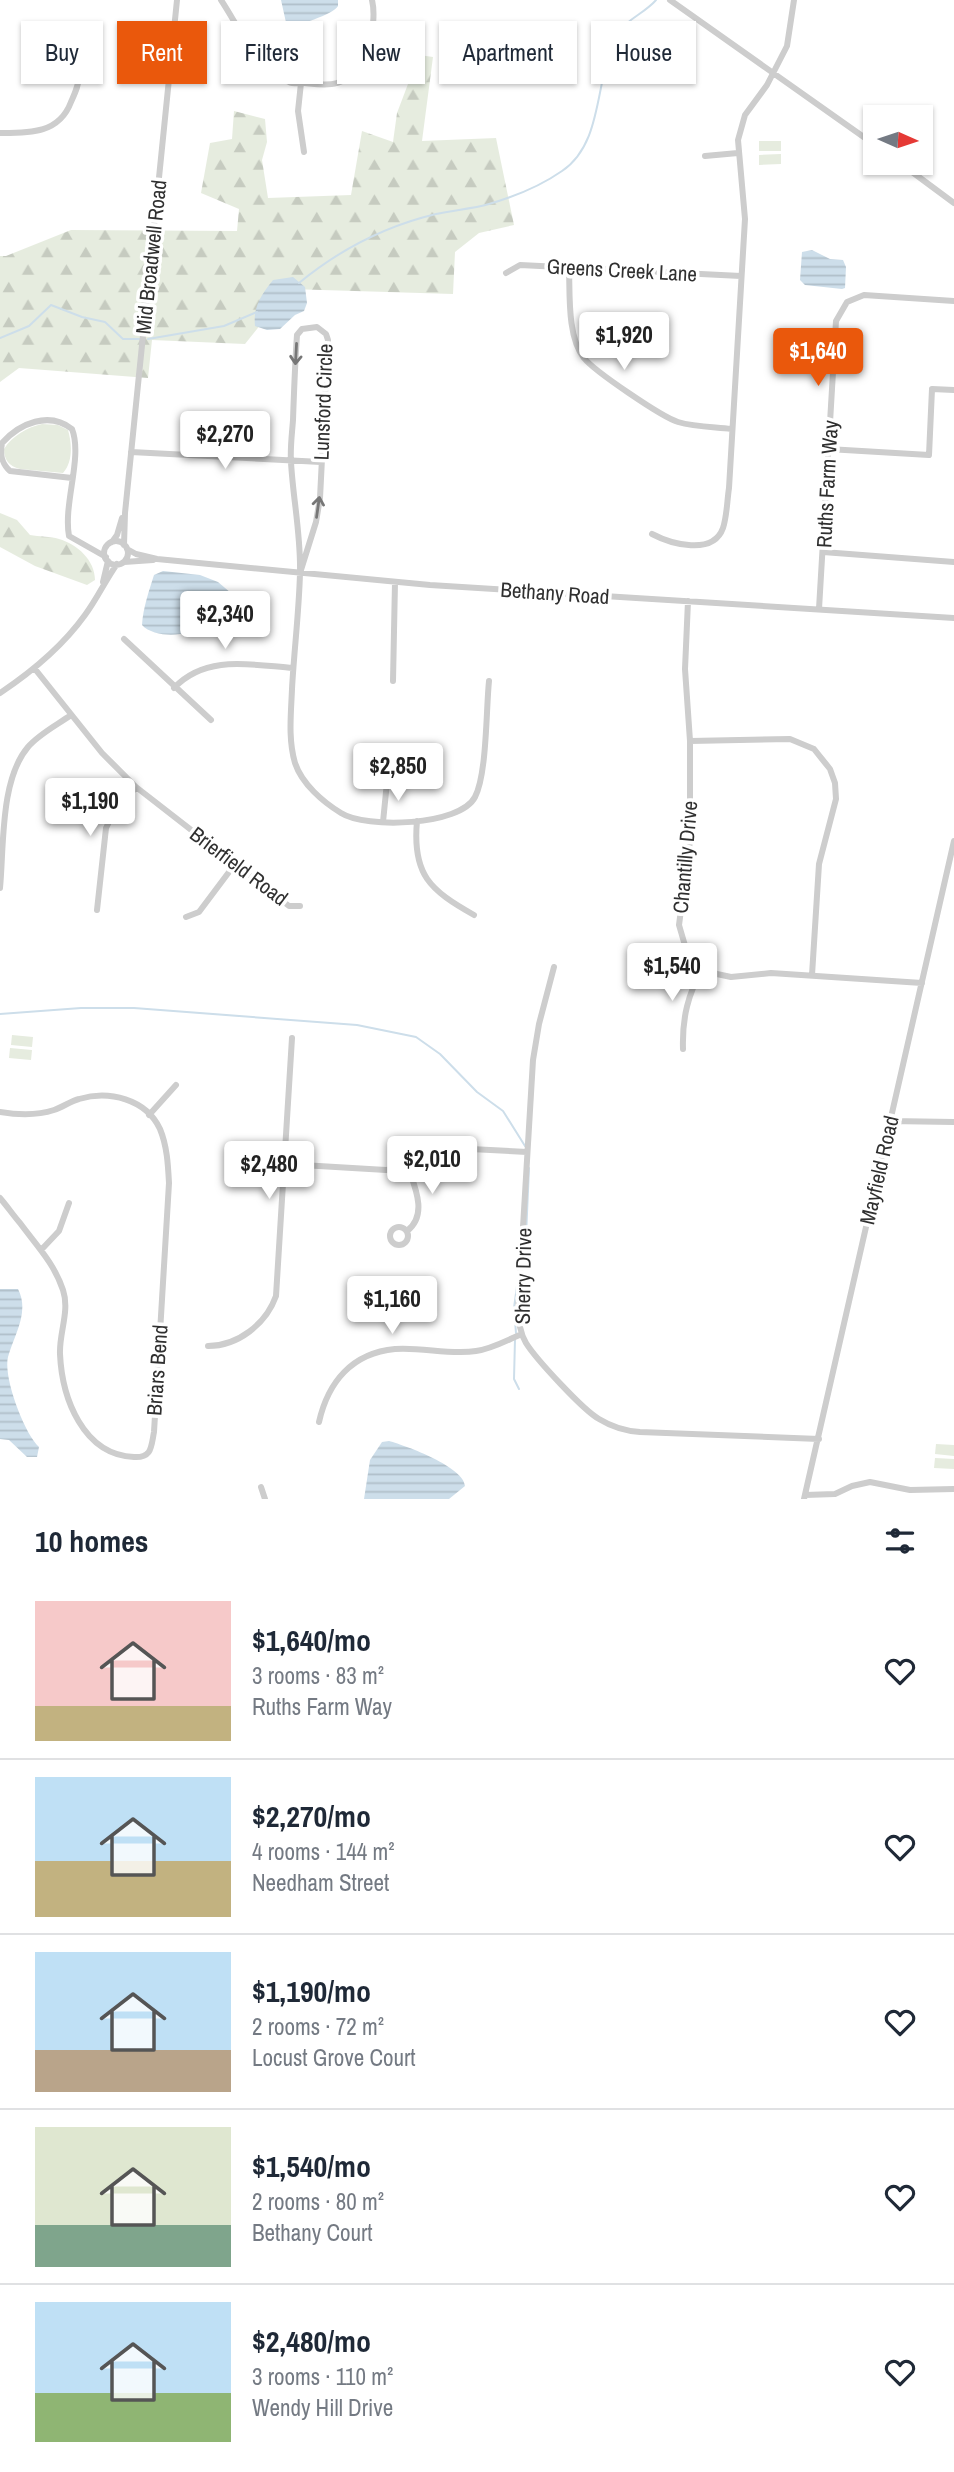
<!DOCTYPE html>
<html lang="en">
<head>
<meta charset="utf-8">
<style>
	:root { --surface:#fff; --page:#f2f2f3; --text:#1f2937; --muted:#747a83; --line:#e0e1e3; --accent:#ea580c }
	body { margin:0; font-family:"Archivo Narrow",sans-serif; background:var(--page); color:var(--text); height:100vh; display:flex; flex-direction:column; font-size:26px; white-space:nowrap }
	* { box-sizing:border-box; margin:0 }
	p { font-size:23px; color:var(--muted) }
	.icon { flex:none; width:38px; height:38px; fill:none; stroke:currentColor; stroke-width:2; stroke-linecap:round; stroke-linejoin:round }
	.map { position:relative; height:1499px; overflow:hidden }
	.drawer { display:flex; flex-direction:column; background:var(--surface); flex:1 }
	.drawer>* { flex:none }
	.hud { position:absolute; left:21px; top:21px; width:914px; height:63px; display:flex; gap:14px }
	.needle { width:46px; rotate:93deg }
	.buttons { position:absolute; left:863px; top:105px; display:grid; gap:14px }
	.buttons a { display:grid; place-items:center; width:70px; height:70px; border-radius:0px; background:var(--surface); box-shadow:0 2px 5px #0004; font-size:35px }
	.price { position:absolute; translate:-50% -60px; padding:0 16px; border-radius:7px; background:#fff; color:#222; font-size:23px; line-height:46px; filter:drop-shadow(0 2px 4px #0008) }
	.price::after { content:''; position:absolute; left:50%; top:42px; width:21px; height:16px; margin-left:-10px; background:inherit; clip-path:polygon(0 0,100% 0,50% 100%) }
	.price.active { background:var(--accent); color:#fff }
	ul { padding:0; list-style:none }
	li { display:flex; align-items:center; gap:21px; height:175px; padding:0 35px }
	li+li { border-top:2px solid var(--line) }
	li span { display:grid; place-items:center; flex:none; width:196px; height:140px; border-radius:0px; color:#555 }
	li>.icon { margin-inline-start:auto }
	span .icon { width:84px; height:84px; fill:#fffc; stroke-width:1 }
	li b { font-size:30px }
	h2 { display:flex; justify-content:space-between; align-items:center; height:84px; padding:0 35px; font-size:30px }
	.chip { padding:0 24px; border-radius:0px; background:var(--surface); box-shadow:0 2px 5px #0004; font-size:24px; line-height:63px }
	.chip.active { background:var(--accent); color:#fff }
	.map>svg:first-child { display:block }
</style>
</head>
<body>
<div class="map">
<svg width="954" height="1499" viewBox="0 0 954 1499">
	<defs>
		<pattern id="forest-firs" width="22" height="20" patternUnits="userSpaceOnUse" patternTransform="scale(1.75)"><rect width="22" height="20" fill="#e6ecdf"/><path d="M5 1l3.5 6h-7zM16 11l3.5 6h-7z" fill="#c6cbc0"/></pattern>
		<pattern id="water-rules" width="6" height="5" patternUnits="userSpaceOnUse" patternTransform="scale(1.75)"><rect width="6" height="5" fill="#cddeea"/><path d="M0 2.5h6" fill="none" stroke="#b0bfc9"/></pattern>
	</defs>
	<rect width="100%" height="100%" fill="#fff"/>
	<!-- green -->
	<path fill="#e6ecdf" d="M759 141H781V151H759Z
		M781 154V164L759 165V155Z
		M42 424 58 425 68 430C72 444 73 462 63 473L20 469C9 466 4 460 4 449 12 436 28 427 42 424Z
		M12 1035 33 1037 32 1047 11 1045Z
		M10 1048 32 1050 31 1060 9 1058Z
		M936 1444 954 1445V1456L935 1454Z
		M935 1458 954 1459V1469L934 1468Z"/>
	<!-- forest -->
	<path fill="url(#forest-firs)" d="M419 55 433 57 422 141 496 138 514 225 479 233 455 252 453 294 289 289 245 344 152 340 148 378 19 368 0 382V256H6L71 230 237 231 239 209 201 193 210 143 232 139 234 111 265 119 267 142 262 160 268 198 351 195 362 131 393 142 397 113Z
		M0 513 17 520 30 535C39 537 50 536 59 539 77 544 95 560 95 580L87 585 35 566 0 547Z"/>
	<!-- water -->
	<path fill="url(#water-rules)" d="M281 0H338C338 2 338 4 338 6 334 14 295 27 287 27Z
		M812 250 830 259 843 260 846 267 845 288 842 289 805 285 800 280 802 252Z
		M293 277 305 287 307 303 304 311 295 315 280 329 267 330 255 326C253 307 261 295 273 280Z
		M163 571 200 575 218 582 244 604 245 608 240 613 180 634C168 636 150 634 142 625 143 608 149 591 154 575Z
		M0 1289H18C30 1312 14 1335 8 1357 3 1377 24 1433 39 1447L37 1457H27L9 1440 0 1439Z
		M389 1441C407 1446 464 1467 465 1486L449 1499H364L370 1460 382 1442Z"/>
	<g fill="none" stroke-linecap="round" stroke-linejoin="round">
		<!-- stream -->
		<path stroke="#cddeea" stroke-width="2" d="M299 283C339 250 386 226 436 214 453 210 472 209 489 204 513 197 542 185 562 171 605 142 594 76 617 35 625 20 645 13 656 0
			M0 338 29 326 51 305 82 317 105 322 123 339H139
			M148 339 224 326 257 312
			M0 1014 81 1008H134L357 1025 416 1037 440 1054 477 1092 503 1111 525 1146
			M526 1236 529 1168
			M516 1333 514 1308 517 1286
			M515 1339 514 1379 519 1389"/>
		<!-- minor -->
		<path stroke="#cdcdcd" stroke-width="6" d="M221 0C238 25 258 72 289 82 293 84 300 83 305 83 315 84 327 86 337 83 366 75 378 25 372 0
			M670 0 875 145
			M232 69 255 55
			M301 83 298 111 304 152
			M0 133C29 133 59 134 71 102 75 93 79 85 79 75
			M705 156 738 153
			M900 163 954 203
			M569 268C570 293 567 337 584 358 594 371 662 417 678 422 695 427 714 427 731 429
			M506 273 520 265 741 276
			M828 449 929 455 932 389 954 390
			M131 452 321 462
			M72 478 10 471C1 463 0 454 2 443 20 423 49 411 72 429 83 457 63 504 69 536L106 557
			M652 534C671 544 713 556 723 528 727 516 727 501 729 488L745 219 738 140 745 115 767 85 787 46 794 0
			M104 553a12 12 0 1 1 24 0a12 12 0 1 1-24 0Z
			M112 542 117 535 122 518
			M124 545 125 513 177 0
			M127 549 136 554 157 559 430 585 954 618
			M823 552 954 562
			M124 562 153 560
			M300 573 316 522 320 498 328 340 326 334 317 327 302 329 297 335C295 363 294 391 293 420 292 434 290 448 291 462 293 499 301 535 300 573 299 612 294 651 292 689 291 714 288 739 295 763 302 784 323 802 341 813 366 829 460 826 475 797 487 774 486 710 489 681
			M103 582 108 561
			M688 601 685 669 690 741V841L679 925 686 949 703 967 717 974 731 977 771 973 922 983
			M819 609 836 321 847 302 864 295 954 301
			M124 639 211 720
			M35 669 102 753 136 787 289 906H300
			M393 681 395 582
			M174 688C206 654 252 665 293 668
			M0 693C33 671 62 647 85 615 97 599 105 581 117 564
			M690 741 790 739 814 749 830 769 835 783 836 799 819 864 812 975
			M417 821C412 875 430 890 474 915
			M383 822 387 782
			M0 888C4 846 0 780 28 747 39 734 57 725 71 715
			M97 910 106 828 112 816 136 787
			M186 917 199 912 235 864
			M554 967 539 1024 533 1060 518 1311C519 1322 520 1333 526 1343 536 1359 583 1410 599 1419 612 1427 625 1431 640 1432L819 1439
			M683 1049C682 1018 688 994 703 967
			M0 1112C18 1115 36 1116 54 1110 63 1107 71 1101 79 1099 109 1090 146 1099 160 1129 167 1146 168 1164 169 1183L154 1432C151 1447 152 1458 134 1457 83 1455 62 1398 60 1354 59 1333 70 1311 63 1290 54 1263 37 1246 20 1223 13 1215 7 1206 0 1198
			M149 1115 176 1085
			M890 1121 954 1122
			M285 1164 386 1170 408 1167 434 1153 451 1148 527 1152
			M390 1236a9 9 0 1 1 18 0a9 9 0 1 1-18 0Z
			M407 1231C428 1215 415 1187 408 1167
			M42 1249 59 1231 69 1203
			M208 1346C238 1346 266 1324 276 1296L292 1038
			M319 1422C328 1382 352 1353 395 1349 422 1347 450 1355 476 1351 492 1349 507 1340 522 1334
			M261 1487 265 1499
			M805 1495 835 1494 852 1486 870 1482 910 1490 954 1489
			M804 1499 954 841"/>
	</g>
	<!-- one-way arrows -->
	<defs><path id="oneway-shaft" d="M-6 0H5M1.5-3L5.5 0L1.5 3" fill="none" stroke-width="1.6" stroke-linecap="round" stroke-linejoin="round" transform="scale(1.75)"/></defs>
	<g stroke="#777">
		<use href="#oneway-shaft" transform="translate(296 354) rotate(93)"/>
		<use href="#oneway-shaft" transform="translate(318 507) rotate(-82)"/>
	</g>
	<g text-anchor="middle" dominant-baseline="central" stroke-width="7" stroke-linejoin="round" paint-order="stroke">
		<!-- street labels -->
		<g font-size="21" fill="#303030" stroke="#fff">
			<text transform="translate(151 257) rotate(-84)">Mid Broadwell Road</text>
			<text transform="translate(622 270) rotate(3)">Greens Creek Lane</text>
			<text transform="translate(323 402) rotate(-88)">Lunsford Circle</text>
			<text transform="translate(827 484) rotate(-87)">Ruths Farm Way</text>
			<text transform="translate(555 593) rotate(4)">Bethany Road</text>
			<text transform="translate(685 857) rotate(-85)">Chantilly Drive</text>
			<text transform="translate(239 866) rotate(37)">Brierfield Road</text>
			<text transform="translate(879 1170) rotate(-77)">Mayfield Road</text>
			<text transform="translate(523 1276) rotate(-89)">Sherry Drive</text>
			<text transform="translate(157 1370) rotate(-86)">Briars Bend</text>
		</g>
	</g>
</svg>
<div class="buttons">
<a><svg class="needle" viewBox="-14 -14 28 28"><path d="M0-13l5 13h-10z" fill="#e53935"/><path d="M0 13l5-13h-10z" fill="#747a83"/></svg></a>
</div>
<b class="price" style="left:624px;top:372px">$1,920</b>
<b class="price active" style="left:818px;top:388px">$1,640</b>
<b class="price" style="left:225px;top:471px">$2,270</b>
<b class="price" style="left:225px;top:651px">$2,340</b>
<b class="price" style="left:398px;top:803px">$2,850</b>
<b class="price" style="left:90px;top:838px">$1,190</b>
<b class="price" style="left:672px;top:1003px">$1,540</b>
<b class="price" style="left:432px;top:1196px">$2,010</b>
<b class="price" style="left:269px;top:1201px">$2,480</b>
<b class="price" style="left:392px;top:1336px">$1,160</b>
<div class="hud">
<a class="chip">Buy</a>
<a class="chip active">Rent</a>
<a class="chip">Filters</a>
<a class="chip">New</a>
<a class="chip">Apartment</a>
<a class="chip">House</a>
</div>
</div>
<section class="drawer">
<h2>10 homes<svg class="icon" aria-label="filters" viewBox="0 0 24 24"><path d="M4 7h16M4 17h16"/><circle cx="9" cy="7" r="2"/><circle cx="15" cy="17" r="2"/></svg></h2>
<ul>
<li><span style="background:linear-gradient(#f6c9c9 75%,#c2b280 0)"><svg class="icon" aria-label="home" viewBox="0 0 24 24"><path d="M3 11l9-7 9 7M6 9v11h12V9"/></svg></span><div><b>$1,640/mo</b><p>3 rooms · 83 m²</p><p>Ruths Farm Way</p></div><svg class="icon" aria-label="heart" viewBox="0 0 24 24"><path d="M12 20l-8-8c-3-5 5-10 8-4 3-6 11-1 8 4z"/></svg></li>
<li><span style="background:linear-gradient(#bfe0f5 60%,#c2b280 0)"><svg class="icon" aria-label="home" viewBox="0 0 24 24"><path d="M3 11l9-7 9 7M6 9v11h12V9"/></svg></span><div><b>$2,270/mo</b><p>4 rooms · 144 m²</p><p>Needham Street</p></div><svg class="icon" aria-label="heart" viewBox="0 0 24 24"><path d="M12 20l-8-8c-3-5 5-10 8-4 3-6 11-1 8 4z"/></svg></li>
<li><span style="background:linear-gradient(#bfe0f5 70%,#b9a48a 0)"><svg class="icon" aria-label="home" viewBox="0 0 24 24"><path d="M3 11l9-7 9 7M6 9v11h12V9"/></svg></span><div><b>$1,190/mo</b><p>2 rooms · 72 m²</p><p>Locust Grove Court</p></div><svg class="icon" aria-label="heart" viewBox="0 0 24 24"><path d="M12 20l-8-8c-3-5 5-10 8-4 3-6 11-1 8 4z"/></svg></li>
<li><span style="background:linear-gradient(#dfe7d0 70%,#7fa58c 0)"><svg class="icon" aria-label="home" viewBox="0 0 24 24"><path d="M3 11l9-7 9 7M6 9v11h12V9"/></svg></span><div><b>$1,540/mo</b><p>2 rooms · 80 m²</p><p>Bethany Court</p></div><svg class="icon" aria-label="heart" viewBox="0 0 24 24"><path d="M12 20l-8-8c-3-5 5-10 8-4 3-6 11-1 8 4z"/></svg></li>
<li><span style="background:linear-gradient(#bfe0f5 65%,#8fb573 0)"><svg class="icon" aria-label="home" viewBox="0 0 24 24"><path d="M3 11l9-7 9 7M6 9v11h12V9"/></svg></span><div><b>$2,480/mo</b><p>3 rooms · 110 m²</p><p>Wendy Hill Drive</p></div><svg class="icon" aria-label="heart" viewBox="0 0 24 24"><path d="M12 20l-8-8c-3-5 5-10 8-4 3-6 11-1 8 4z"/></svg></li>
</ul>
</section>
</body>
</html>
